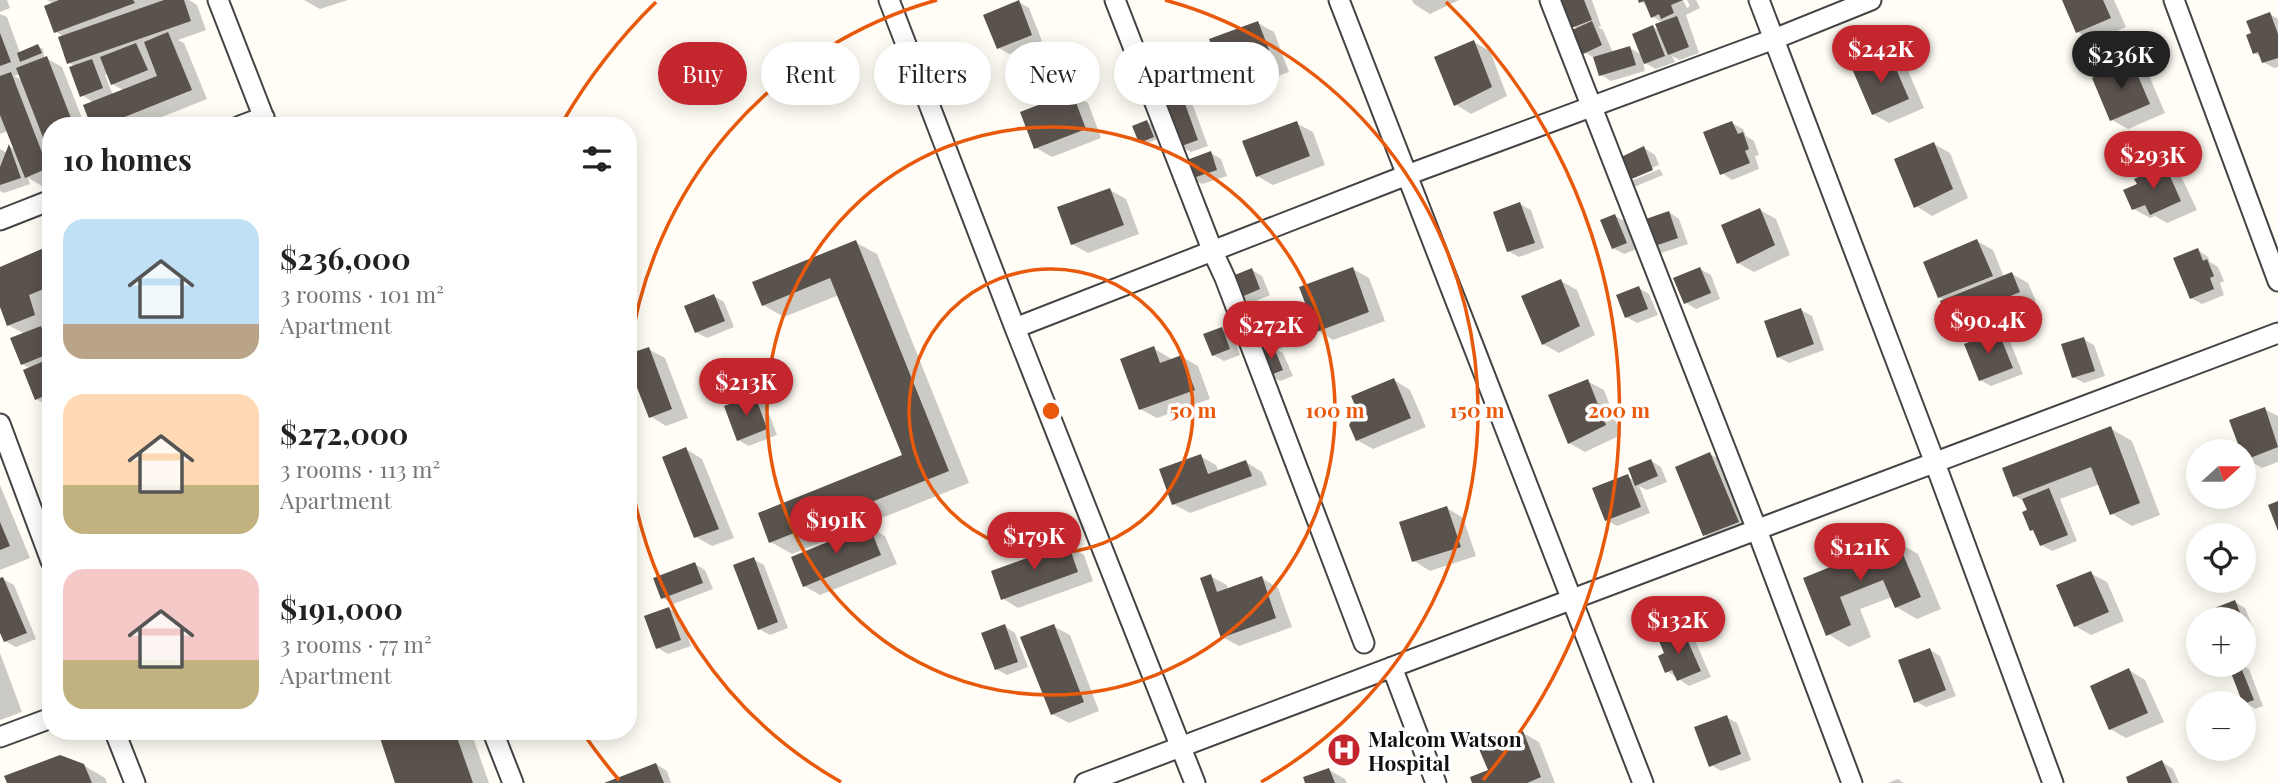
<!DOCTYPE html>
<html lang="en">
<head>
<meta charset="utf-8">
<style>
	:root { --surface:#fff; --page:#f2f2f2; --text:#222; --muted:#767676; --accent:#c4262e }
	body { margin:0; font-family:"Playfair Display",serif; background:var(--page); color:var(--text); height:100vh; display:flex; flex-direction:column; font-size:26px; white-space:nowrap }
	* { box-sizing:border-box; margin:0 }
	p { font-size:23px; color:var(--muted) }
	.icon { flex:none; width:38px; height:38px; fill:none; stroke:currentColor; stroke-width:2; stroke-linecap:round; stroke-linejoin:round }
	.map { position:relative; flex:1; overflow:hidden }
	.sheet { position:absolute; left:42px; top:117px; width:595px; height:623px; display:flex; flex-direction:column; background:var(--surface); border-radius:28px; box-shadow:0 4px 18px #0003 }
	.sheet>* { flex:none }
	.guide { position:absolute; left:658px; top:42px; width:665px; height:63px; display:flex; gap:14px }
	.needle { width:46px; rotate:69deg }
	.controls { position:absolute; left:2186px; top:439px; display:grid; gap:14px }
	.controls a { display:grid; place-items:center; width:70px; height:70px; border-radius:50%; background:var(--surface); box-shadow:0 4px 18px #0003; font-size:35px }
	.price { position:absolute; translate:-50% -60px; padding:0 16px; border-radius:24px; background:var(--accent); color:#fff; font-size:23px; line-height:46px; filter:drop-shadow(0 2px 4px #0008) }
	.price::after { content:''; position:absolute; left:50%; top:42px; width:21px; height:16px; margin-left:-10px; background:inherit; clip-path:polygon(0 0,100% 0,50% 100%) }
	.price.active { background:#222; color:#fff }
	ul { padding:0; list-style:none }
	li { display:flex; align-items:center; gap:21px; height:175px; padding:0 21px }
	li span { display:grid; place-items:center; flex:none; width:196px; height:140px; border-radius:21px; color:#555 }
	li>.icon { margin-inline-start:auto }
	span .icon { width:84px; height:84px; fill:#fffc; stroke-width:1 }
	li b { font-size:30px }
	h2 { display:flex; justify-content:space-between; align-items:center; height:84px; padding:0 21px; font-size:30px }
	.tag { padding:0 24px; border-radius:32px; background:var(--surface); box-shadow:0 4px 18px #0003; font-size:24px; line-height:63px }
	.tag.active { background:var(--accent); color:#fff }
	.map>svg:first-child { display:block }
</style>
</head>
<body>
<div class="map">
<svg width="2278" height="783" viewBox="0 0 2278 783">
	<rect width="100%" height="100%" fill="#fffdf5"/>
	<!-- shadow -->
	<path fill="#0003" fill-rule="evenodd" d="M0 0H7L10 8 0 12Z
		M47 0H189L197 5 206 30 178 40 184 43 207 99 139 126H93L94 103 82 95 76 67 69 63 64 37 55 31 54 4ZM108 74 112 84 125 91 113 95 105 75Z
		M304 0H348L320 9Z
		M1412 0H1459L1430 14 1414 4Z
		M1563 0H1592L1601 26 1598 27 1603 30 1613 53 1630 48 1642 55 1653 27 1660 31 1664 23 1653 17 1648 6 1639 0H1683L1687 8 1690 6 1687 0H1696L1700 8 1686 15 1699 53 1680 60 1672 56 1675 62 1656 69 1643 62 1645 71 1611 81 1601 75 1596 59 1584 52 1578 29 1572 26Z
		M2064 0H2114L2126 27 2094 41 2078 32Z
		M1019 2 1029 8 1042 41 1009 54 999 48Z
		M0 14 7 17 20 53 38 46 43 49 44 57 62 67 85 126H51V182L42 186 28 178 30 184 4 193 0 191V149L7 153 10 147 16 150 8 131 0 134ZM20 74 23 81 14 76Z
		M2270 14 2278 19V67L2274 68 2263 62 2262 57 2254 53 2253 34Z
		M1258 23 1274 32 1289 72 1212 101 1196 91Z
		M1474 42 1490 51 1507 96 1471 114 1455 104Z
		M1890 57 1906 66 1924 108 1889 123 1873 114Z
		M2132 64 2148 73 2165 113 2128 129 2112 120Z
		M1179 89 1189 95 1208 146 1191 152 1180 146Z
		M1072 94 1088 103 1101 138 1052 157 1036 148Z
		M1147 122 1152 124 1158 139 1145 144 1141 142Z
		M1296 123 1313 132 1325 165 1273 185 1257 176Z
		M1732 123 1743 129 1746 136 1754 141 1759 155 1755 156 1759 169 1732 180 1722 173Z
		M1934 144 1950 153 1968 198 1932 216 1916 206Z
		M1644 148 1655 155 1659 165 1628 178V182L1660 169 1663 175 1634 187 1623 181Z
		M1211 153 1221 159 1227 176 1202 184 1192 178Z
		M2165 167 2181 176 2197 210 2167 223 2155 216 2150 218 2134 209Z
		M1110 190 1126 199 1139 234 1088 253 1072 244Z
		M1520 204 1531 210 1544 248 1519 257 1508 251Z
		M1760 210 1776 219 1790 255 1754 272 1738 263Z
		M1669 212 1679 219 1688 244 1661 253 1651 247Z
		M1615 216 1626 222 1637 249 1624 254 1613 248Z
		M1977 241 1993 250 2004 277 2012 274 2028 283 2036 301 1966 330 1950 321 1946 301 1939 297Z
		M855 242 877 254 969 483 792 554 771 542 904 456 839 295 784 317 763 305Z
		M51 247V403L47 405 36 399 31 369 22 364 25 334 8 325 0 303V268Z
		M2198 250 2208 257 2210 262 2218 267 2224 281 2220 283 2224 295 2202 304 2191 298Z
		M1353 269 1369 278 1385 321 1333 340 1317 330Z
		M1700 269 1711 275 1720 299 1696 309 1685 302Z
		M1252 270 1262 276 1270 295 1251 303 1240 297Z
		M1561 281 1577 290 1595 335 1559 353 1543 344Z
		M1639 288 1649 294 1658 315 1637 323 1626 317Z
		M714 296 724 302 734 327 707 338 696 332Z
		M1801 310 1812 316 1824 350 1789 363 1778 357Z
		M1264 313 1275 319 1286 346 1277 350 1283 353 1293 376 1280 381 1269 375 1265 350 1259 347Z
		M1222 329 1232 335 1240 355 1224 361 1213 355Z
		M1998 333 2009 339 2023 374 1991 386 1980 380Z
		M2083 339 2094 345 2105 376 2084 383 2073 377Z
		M1153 348 1170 358 1171 361 1182 357 1198 366 1210 399 1157 418 1140 409Z
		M648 349 665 358 688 418 666 426 650 416Z
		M1394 380 1410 390 1426 427 1373 449 1357 440Z
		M1587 381 1604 390 1621 435 1585 452 1569 443Z
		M754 397 765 403 777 435 749 446 738 440Z
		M2264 409 2278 416V462L2262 468 2246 459 2231 421Z
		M2110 428 2132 441 2160 515 2132 526 2111 513 2100 484 2060 499 2077 541 2052 551 2041 545 2026 502 2015 496Z
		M686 449 702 459 734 538 712 546 696 537Z
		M1710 454 1726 463 1754 531 1721 545 1705 535Z
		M1200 456 1216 465 1219 472 1246 462 1262 472 1267 485 1190 513 1173 504Z
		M1650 460 1661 467 1667 482 1647 490 1639 486 1650 513 1617 526 1606 520 1627 476 1635 481Z
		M0 485 30 558 0 570Z
		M1447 508 1463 518 1476 556 1430 571 1414 561Z
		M869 527 885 536 897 564 820 595 804 586Z
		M1897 542 1918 554 1941 609 1917 619 1896 607 1892 597 1860 609 1871 637 1849 647 1828 634 1805 579Z
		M1068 545 1084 555 1093 581 1018 608 1002 598Z
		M753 559 764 565 788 628 770 635 759 629Z
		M695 564 705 570 713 589 673 604 663 598Z
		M2090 573 2107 582 2124 621 2091 635 2075 626Z
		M1210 576 1227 585 1228 590 1262 578 1278 588 1292 627 1239 646 1222 637Z
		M3 579 14 585 36 639 16 647 5 641 0 629V580Z
		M2235 602 2245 608 2253 628 2244 632V620H2212Z
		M669 608 679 615 691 646 668 654 658 648Z
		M1004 626 1015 633 1028 667 1007 675 996 669Z
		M1053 626 1070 635 1099 711 1069 723 1052 714Z
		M1683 632 1694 638 1711 677 1689 686 1667 671 1666 654Z
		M1930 650 1940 656 1956 696 1926 707 1915 701Z
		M0 653 22 712 0 720Z
		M2233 665H2242L2249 669 2263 706 2255 709 2245 702Z
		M2129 670 2145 680 2164 722 2126 738 2110 729Z
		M1726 717 1737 723 1751 760 1721 771 1711 765Z
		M392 732H471L489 783H397L381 736Z
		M1523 733 1539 742 1555 783H1474L1490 771Z
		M2162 762 2173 769 2179 783H2130Z
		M656 764 667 771 671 783H608Z
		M83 765 105 778 107 783H9Z
		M1329 770 1345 779 1347 783H1307Z
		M1898 779 1904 783H1888Z"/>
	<!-- building -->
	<path fill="#5a524d" d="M59 0H133L135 3 54 33 44 6Z
		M164 0H184L191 21 67 64 58 37Z
		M1019 0 1032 35 997 49 983 15Z
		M1561 0H1584L1592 20 1571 28Z
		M1638 0H1683L1671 5 1674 13 1661 19 1659 14 1651 18 1644 1 1639 3Z
		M2062 0H2103L2111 18 2076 33Z
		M2270 12 2278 34V58L2262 63 2258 52 2253 54 2246 35 2251 33 2246 21Z
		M1677 16 1689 47 1668 55 1655 24Z
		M1258 21 1274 63 1195 93 1186 70 1216 59 1209 39Z
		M1592 21 1602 45 1583 54 1572 30Z
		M1653 25 1665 56 1644 64 1632 34Z
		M168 32 192 90 102 126H91L83 105 157 76 144 42Z
		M0 33 11 62 0 66Z
		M1474 40 1492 87 1454 106 1434 57Z
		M136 43 148 70 111 85 100 57Z
		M38 44 42 53 20 62 17 53Z
		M1630 46 1636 65 1599 76 1593 57Z
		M1890 55 1909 99 1872 115 1853 71Z
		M47 56 74 126H51V158L16 68Z
		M92 59 103 88 80 97 69 67Z
		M2132 62 2150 104 2110 121 2092 78Z
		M11 72 48 168 25 178 0 115V76Z
		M1179 87 1198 140 1179 147 1159 94Z
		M1072 92 1086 129 1034 149 1020 112Z
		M1147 120 1154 137 1139 143 1132 126Z
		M1297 121 1310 156 1256 177 1242 141Z
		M1732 121 1738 134 1743 132 1749 149 1745 151 1750 163 1720 175 1703 132Z
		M1934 142 1953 189 1914 208 1894 159Z
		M9 144 21 178 0 185V167Z
		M1644 146 1653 170 1622 183 1613 161Z
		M1211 151 1217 170 1190 179 1184 161Z
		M2165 165 2181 201 2150 215 2145 205 2132 210 2123 190 2137 184 2134 179Z
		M1110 188 1124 225 1071 245 1057 207Z
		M1520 202 1535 243 1507 252 1493 212Z
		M1760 208 1775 245 1737 264 1721 225Z
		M1669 211 1678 238 1649 248 1640 221Z
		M1615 214 1627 243 1612 249 1600 220Z
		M1977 239 1993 276 1938 298 1923 262Z
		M856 240 949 471 769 543 758 513 902 455 830 278 762 306 752 282Z
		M51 245V286L29 295 35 315 7 326 0 307V267Z
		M2198 248 2203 261 2207 259 2214 276 2210 278 2214 289 2190 299 2173 258Z
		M1353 267 1369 312 1316 332 1299 287Z
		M1700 267 1711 293 1684 304 1673 278Z
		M1252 268 1260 289 1239 298 1230 277Z
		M2012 272 2020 292 1949 322 1940 301Z
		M1561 279 1580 326 1542 345 1521 296Z
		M1639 286 1648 309 1625 318 1616 295Z
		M714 294 725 321 695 333 684 306Z
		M1801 308 1814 344 1777 358 1764 321Z
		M1264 311 1276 340 1257 348 1245 318Z
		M51 316V339L43 319Z
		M41 326 51 353 21 365 10 338Z
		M1222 327 1230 349 1212 356 1203 334Z
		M1998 331 2013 368 1979 381 1964 344Z
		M2084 337 2095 371 2072 378 2061 344Z
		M1273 345 1283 370 1268 376 1258 352Z
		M1154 346 1160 363 1182 355 1195 390 1139 410 1120 359Z
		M649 347 672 409 649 418 628 365V354Z
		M51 358V393L35 400 23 370Z
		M1394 378 1411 418 1356 441 1349 425 1357 410 1351 396Z
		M1588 379 1606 425 1568 444 1548 395Z
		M755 395 767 429 737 441 724 406Z
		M2265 407 2278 447 2245 460 2244 452H2241L2229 420Z
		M2111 426 2140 503 2110 515 2091 467 2013 497 2002 468Z
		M686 447 719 529 694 538 662 457Z
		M1710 452 1739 522 1703 536 1675 467Z
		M1201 454 1208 474 1246 460 1252 476 1172 505 1159 469Z
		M1651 459 1658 476 1635 486 1628 468Z
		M1628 474 1641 507 1605 521 1592 488Z
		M2049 488 2068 535 2040 546 2033 530 2030 531 2022 512 2027 510 2022 499Z
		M2278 501V531L2268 505Z
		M1447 506 1461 547 1412 562 1399 522Z
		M0 522 10 546 0 550Z
		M869 525 881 555 803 587 791 557Z
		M1897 540 1921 597 1895 608 1883 580 1840 597 1851 625 1826 636 1803 578Z
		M1068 543 1078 572 1001 600 991 571Z
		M754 557 778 622 758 630 733 565Z
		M695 562 703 583 661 599 653 578Z
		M2091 571 2109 612 2074 627 2056 585Z
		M1211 574 1217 592 1262 576 1276 618 1221 638 1200 578Z
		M3 577 27 633 4 642 0 633V578Z
		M2235 600 2243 620H2210L2207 611Z
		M669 607 681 640 656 649 644 616Z
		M1005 624 1018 662 995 670 981 633Z
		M1054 624 1084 702 1051 715 1020 637Z
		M1683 630 1701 671 1677 681 1672 670 1665 673 1658 656 1664 653 1659 641Z
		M1930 648 1946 690 1914 703 1898 660Z
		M2228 665H2240L2254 700 2243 704Z
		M2129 668 2148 713 2109 730 2090 686Z
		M1727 715 1741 754 1709 767 1694 727Z
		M1523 731 1541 777 1527 783H1472L1470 777 1488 770 1479 749Z
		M387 732H455L473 783H395L379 735Z
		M60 755 84 764 92 783H7L4 776Z
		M2162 760 2172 783H2128L2126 777Z
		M656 763 664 783H604Z
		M1329 768 1335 783H1305L1303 777Z"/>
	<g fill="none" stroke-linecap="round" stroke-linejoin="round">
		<defs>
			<path id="minor" d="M218 0 267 126
				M889 0 1015 328 1195 783
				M1115 0 1213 252 1225 278 1364 643
				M1339 0 1643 783
				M1550 0 1757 530 1852 783
				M1759 0 1935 463 2053 783
				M2174 0 2278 281
				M240 126 264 117
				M0 220 51 200
				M1015 328 1407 175 1774 39 1871 0
				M0 424 51 561
				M1392 667 1436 783
				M115 732 135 783
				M493 732 513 783
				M0 737 51 718
				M1085 783 2278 333"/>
		</defs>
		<!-- minor casing -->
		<use href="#minor" stroke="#444" stroke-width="23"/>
		<!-- minor -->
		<use href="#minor" stroke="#fff" stroke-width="19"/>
	</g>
	<!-- distance rings -->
	<g fill="none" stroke="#e8590c" stroke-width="3.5">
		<circle cx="1051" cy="411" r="142"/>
		<circle cx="1051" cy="411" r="284"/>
		<path d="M841 782A426 426 0 0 1 629 467M629 355A426 426 0 0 1 937 0M1165 0A426 426 0 0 1 1261 782"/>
		<path d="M619 780A568 568 0 0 1 583 733M562 123A568 568 0 0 1 656 2M1446 2A568 568 0 0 1 1483 780"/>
	</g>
	<!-- icons -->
	<defs>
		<symbol id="hospital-disc" viewBox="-11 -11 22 22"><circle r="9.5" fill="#c4262e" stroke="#fff"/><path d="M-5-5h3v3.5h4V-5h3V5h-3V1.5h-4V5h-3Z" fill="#fff"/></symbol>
	</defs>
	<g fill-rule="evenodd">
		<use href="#hospital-disc" x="1325" y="731" width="38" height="38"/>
	</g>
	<g text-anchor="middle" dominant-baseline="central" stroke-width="7" stroke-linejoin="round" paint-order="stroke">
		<!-- poi labels -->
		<g font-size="21" font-weight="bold" fill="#111" stroke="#fff" text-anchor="start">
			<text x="1368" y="738">Malcom Watson<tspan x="1368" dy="24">Hospital</tspan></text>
		</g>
	</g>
	<circle cx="1051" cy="411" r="10" fill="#e8590c" stroke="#fff" stroke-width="3.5"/>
	<g font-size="21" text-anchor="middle" font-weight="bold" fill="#e8590c" stroke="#fff" stroke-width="7" stroke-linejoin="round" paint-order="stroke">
		<text x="1193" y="418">50 m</text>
		<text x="1335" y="418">100 m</text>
		<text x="1477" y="418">150 m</text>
		<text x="1619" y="418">200 m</text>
	</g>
</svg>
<div class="controls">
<a><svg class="needle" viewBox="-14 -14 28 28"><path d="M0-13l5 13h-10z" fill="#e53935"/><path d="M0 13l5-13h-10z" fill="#767676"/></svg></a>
<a><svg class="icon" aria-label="locate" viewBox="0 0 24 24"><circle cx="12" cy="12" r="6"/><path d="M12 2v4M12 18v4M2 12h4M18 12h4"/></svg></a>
<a>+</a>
<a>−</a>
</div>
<b class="price" style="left:1881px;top:85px">$242K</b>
<b class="price active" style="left:2121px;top:91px">$236K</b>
<b class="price" style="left:2153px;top:191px">$293K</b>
<b class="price" style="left:1988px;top:356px">$90.4K</b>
<b class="price" style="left:1271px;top:361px">$272K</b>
<b class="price" style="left:746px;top:418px">$213K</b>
<b class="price" style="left:836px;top:556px">$191K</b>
<b class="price" style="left:1034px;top:572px">$179K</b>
<b class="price" style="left:1860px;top:583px">$121K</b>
<b class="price" style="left:1678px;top:656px">$132K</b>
<div class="guide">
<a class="tag active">Buy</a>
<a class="tag">Rent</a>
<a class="tag">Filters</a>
<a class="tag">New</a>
<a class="tag">Apartment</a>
</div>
<section class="sheet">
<h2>10 homes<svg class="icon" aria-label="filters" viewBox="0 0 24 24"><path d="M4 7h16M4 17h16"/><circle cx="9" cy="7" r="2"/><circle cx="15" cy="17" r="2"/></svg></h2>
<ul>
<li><span style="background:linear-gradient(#bfe0f5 75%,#b9a48a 0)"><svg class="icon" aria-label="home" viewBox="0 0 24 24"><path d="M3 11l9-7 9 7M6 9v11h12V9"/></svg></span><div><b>$236,000</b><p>3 rooms · 101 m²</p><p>Apartment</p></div></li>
<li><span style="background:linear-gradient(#ffd9b3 65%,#c2b280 0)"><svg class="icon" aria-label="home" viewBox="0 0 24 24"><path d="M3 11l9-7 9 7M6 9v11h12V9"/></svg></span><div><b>$272,000</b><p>3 rooms · 113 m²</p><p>Apartment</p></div></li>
<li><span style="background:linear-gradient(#f6c9c9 65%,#c2b280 0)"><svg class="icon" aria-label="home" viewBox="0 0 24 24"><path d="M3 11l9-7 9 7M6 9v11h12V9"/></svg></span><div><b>$191,000</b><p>3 rooms · 77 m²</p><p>Apartment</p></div></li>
</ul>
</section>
</div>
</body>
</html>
